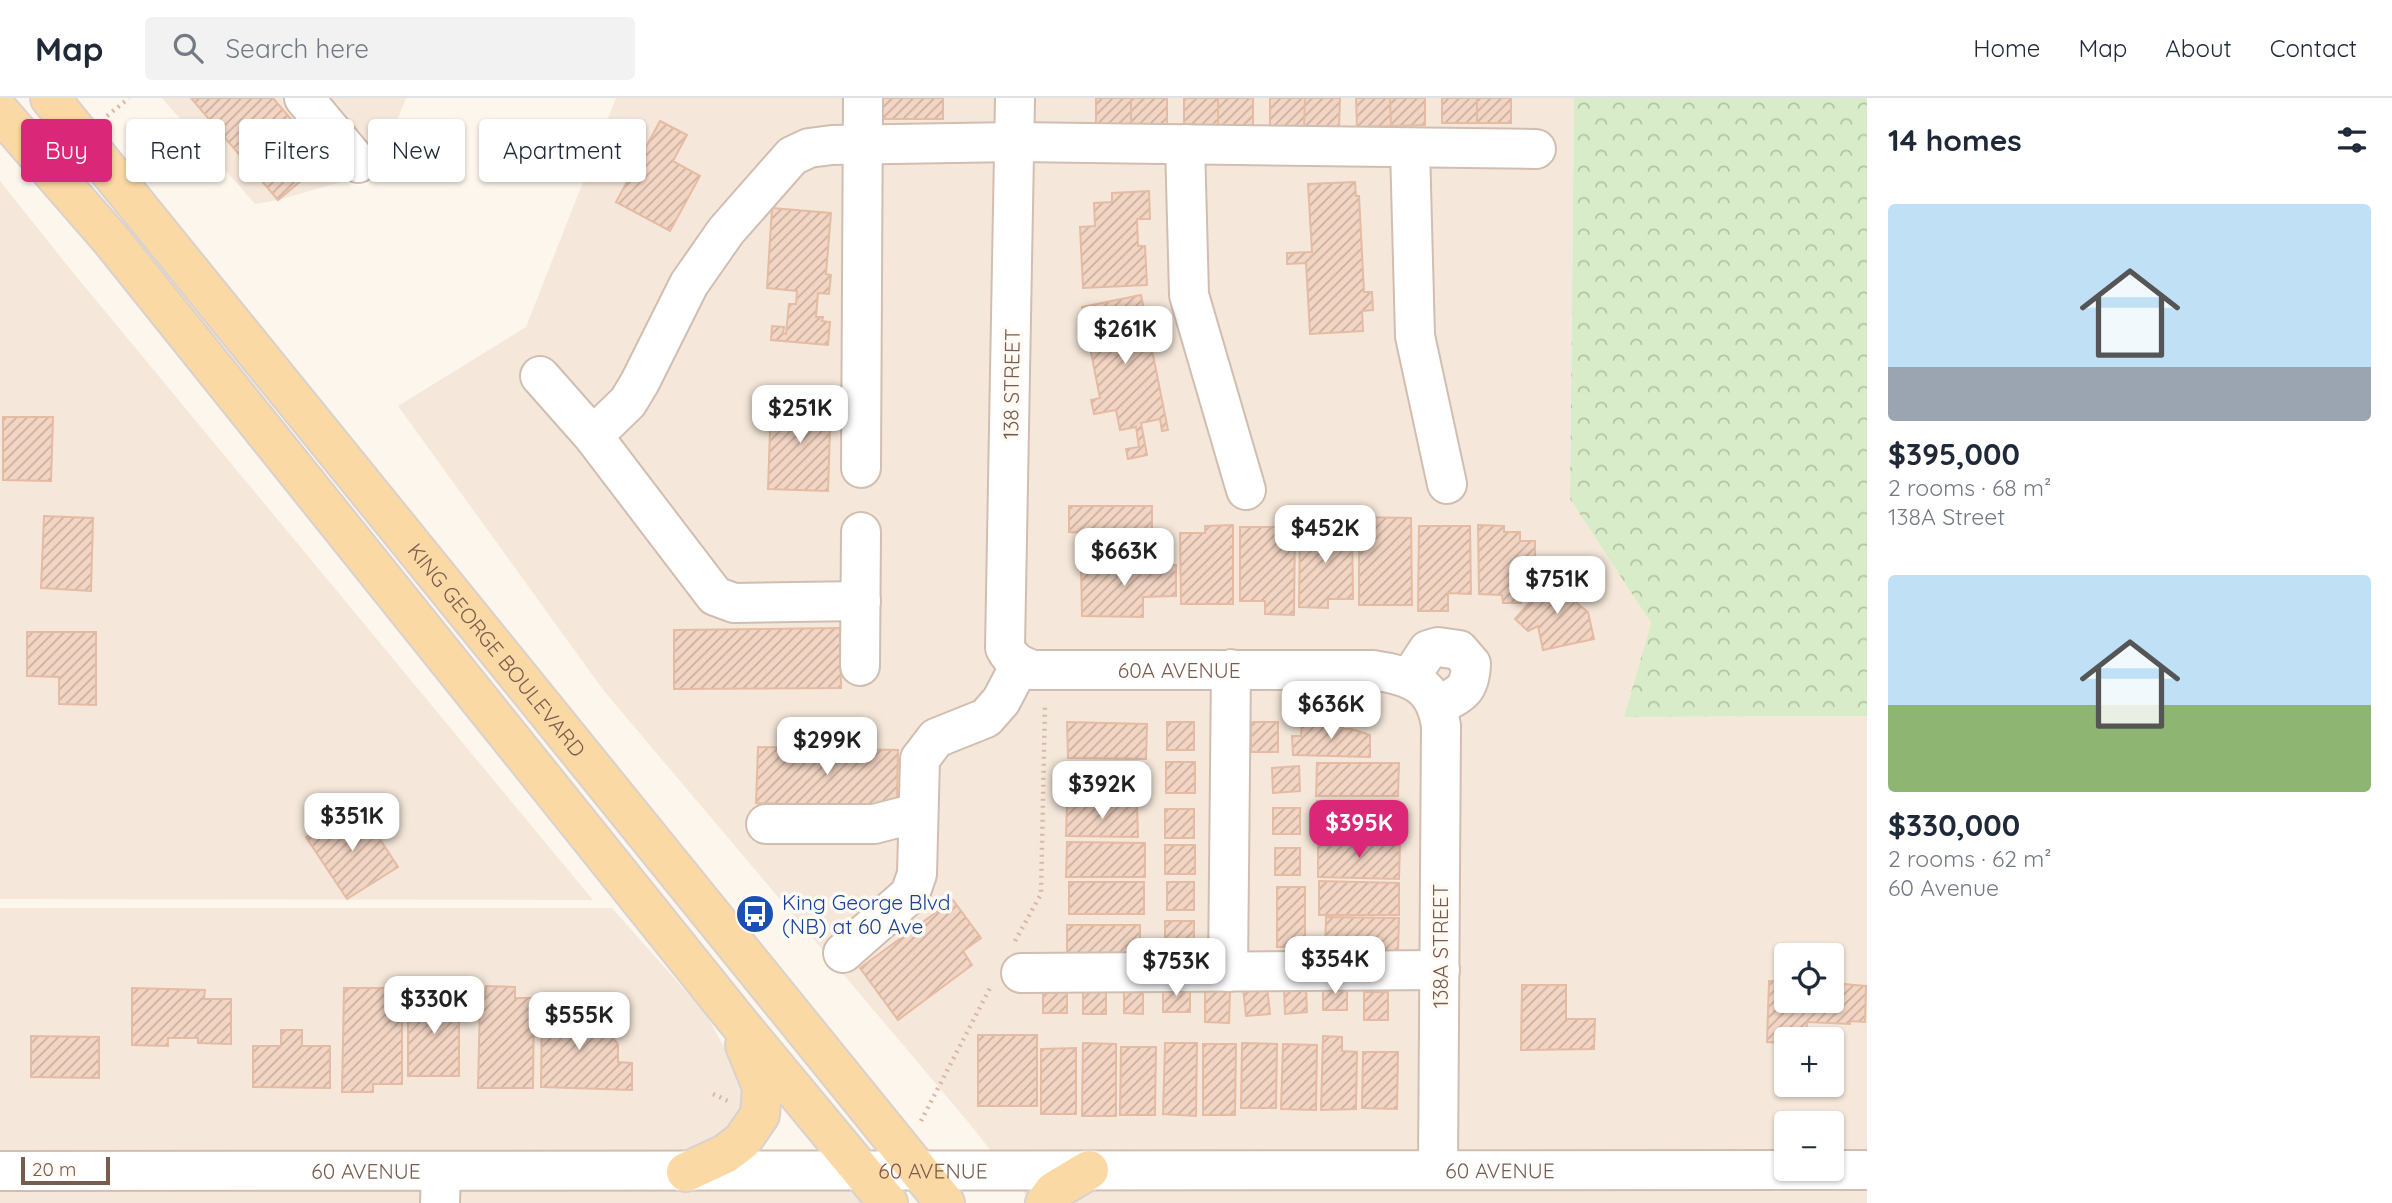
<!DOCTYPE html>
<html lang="en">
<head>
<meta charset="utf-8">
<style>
	:root { --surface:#fff; --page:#f2f2f3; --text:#1f2937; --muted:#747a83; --line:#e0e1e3; --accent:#db2777 }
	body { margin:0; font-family:Quicksand,sans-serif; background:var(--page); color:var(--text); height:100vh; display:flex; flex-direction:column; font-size:26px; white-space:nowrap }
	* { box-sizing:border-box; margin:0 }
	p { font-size:23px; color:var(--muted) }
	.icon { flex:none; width:38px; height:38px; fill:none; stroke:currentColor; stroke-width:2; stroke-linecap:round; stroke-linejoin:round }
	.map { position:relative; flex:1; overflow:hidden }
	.panel { display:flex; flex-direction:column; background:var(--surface); width:525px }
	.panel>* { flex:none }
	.banner { position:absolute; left:21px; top:21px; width:665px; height:63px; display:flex; gap:14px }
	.tools { position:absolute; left:1774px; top:845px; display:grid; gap:14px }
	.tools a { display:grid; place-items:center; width:70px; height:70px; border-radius:7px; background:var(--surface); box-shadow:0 2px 5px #0004; font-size:35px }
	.scale { position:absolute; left:21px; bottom:18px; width:89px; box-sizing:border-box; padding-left:7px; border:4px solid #7a5c4d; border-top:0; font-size:19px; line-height:24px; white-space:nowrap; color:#7a5c4d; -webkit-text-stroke:5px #fffaf3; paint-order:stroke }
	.price { position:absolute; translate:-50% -60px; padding:0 16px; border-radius:14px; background:#fff; color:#222; font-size:23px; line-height:46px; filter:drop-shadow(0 2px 4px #0008) }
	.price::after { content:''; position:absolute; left:50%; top:42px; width:21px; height:16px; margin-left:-10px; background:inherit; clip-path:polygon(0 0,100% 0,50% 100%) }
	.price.selected { background:var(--accent); color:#fff }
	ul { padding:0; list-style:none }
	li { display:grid; align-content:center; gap:14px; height:371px; padding:0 21px }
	li span { display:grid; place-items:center; height:217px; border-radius:7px; color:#555 }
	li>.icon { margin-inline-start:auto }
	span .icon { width:126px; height:126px; fill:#fffc; stroke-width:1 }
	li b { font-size:30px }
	h2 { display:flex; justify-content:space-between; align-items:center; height:84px; padding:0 21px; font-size:30px }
	.tag { padding:0 24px; border-radius:7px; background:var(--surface); box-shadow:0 2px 5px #0004; font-size:24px; line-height:63px }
	.tag.selected { background:var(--accent); color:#fff }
	header { display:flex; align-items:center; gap:42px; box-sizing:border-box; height:98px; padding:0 35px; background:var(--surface); border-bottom:2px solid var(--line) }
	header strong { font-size:33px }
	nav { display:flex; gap:38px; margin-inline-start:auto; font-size:24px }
	.search { width:490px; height:63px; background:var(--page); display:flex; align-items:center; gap:18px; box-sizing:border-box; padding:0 24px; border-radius:7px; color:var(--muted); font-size:26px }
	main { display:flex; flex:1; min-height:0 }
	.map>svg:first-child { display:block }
</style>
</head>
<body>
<header>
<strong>Map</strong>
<div class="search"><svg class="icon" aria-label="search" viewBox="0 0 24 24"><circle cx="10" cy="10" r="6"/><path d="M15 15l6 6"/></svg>Search here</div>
<nav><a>Home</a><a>Map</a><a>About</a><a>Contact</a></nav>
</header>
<main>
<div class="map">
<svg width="1867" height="1105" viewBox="0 0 1867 1105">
	<defs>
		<pattern id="forest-crowns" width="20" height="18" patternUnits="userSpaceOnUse" patternTransform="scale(1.75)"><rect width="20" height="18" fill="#d8ecc9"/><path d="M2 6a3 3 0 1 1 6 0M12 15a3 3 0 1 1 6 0" fill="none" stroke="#b4c2a5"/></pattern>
		<pattern id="building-hatch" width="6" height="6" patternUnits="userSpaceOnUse" patternTransform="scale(1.75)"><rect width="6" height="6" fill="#f3d5c3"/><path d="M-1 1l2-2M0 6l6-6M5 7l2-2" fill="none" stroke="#cab0a1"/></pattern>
	</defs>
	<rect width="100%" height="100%" fill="#fdf6ec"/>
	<!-- residential -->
	<path fill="#f5e8da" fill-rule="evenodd" d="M162 0H406L376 74 278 102 255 106Z
		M616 0H1574L1570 401 1651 525 1624 619 1867 618V1105H1032L969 1025 604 593 398 308 526 229ZM1787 858H1832V903H1787ZM1787 942H1832V987H1787ZM1787 1026H1832V1071H1787Z
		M0 83 75 177 593 802 0 801Z
		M0 810H612L706 916 752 1001 714 1061 0 1064Z
		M869 1076 885 1105H0V1080Z"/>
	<!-- forest -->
	<path fill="url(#forest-crowns)" d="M1574 0H1867V618L1624 619 1651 525 1570 401Z"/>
	<!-- building -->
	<path fill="url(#building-hatch)" stroke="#e6bba3" stroke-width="2" d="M191 0H273L326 62 278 102Z
		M877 0H943V21H877Z
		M1096 0H1131V33H1096Z
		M1131 0H1167V33H1131Z
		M1184 0H1218V32H1184Z
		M1218 0H1253V32H1218Z
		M1270 0H1305L1304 29 1270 28Z
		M1305 0H1340L1339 29H1304Z
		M1356 0H1390L1391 28 1357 29Z
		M1390 0H1425V27L1391 28Z
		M1442 0H1477V25H1442Z
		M1477 0H1511V25H1477Z
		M660 23 687 37 673 63 700 78 670 133 616 104Z
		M1355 84 1356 98H1359L1364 194H1372L1373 212 1362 213 1363 233 1310 236 1306 165 1287 166V155L1312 154 1308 86Z
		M1149 93 1150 121H1137L1138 148H1145L1147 187 1083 190 1080 129 1095 128 1094 105 1112 104V95Z
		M772 110 831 115 826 176 831 177 829 196 818 195 816 219H823L822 223 830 224 828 247 771 242 772 228 784 229 783 235 786 236 789 206H796L797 193 767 190Z
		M1141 197 1168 332 1162 333 1160 321 1141 325 1147 357 1128 361 1126 351 1139 349 1136 329 1120 332 1116 312 1094 316 1091 302 1100 300 1082 209Z
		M803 299 831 300 828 393 768 391 771 305 803 306Z
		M3 319H53L51 383 3 382Z
		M1069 408H1152V460L1086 459V435L1069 434Z
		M44 418 93 420 91 493 41 490Z
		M1359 419 1411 420 1412 507H1359Z
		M1233 427V506H1181L1180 435H1205V428Z
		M1478 427 1504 428V434H1520V443H1535V463H1541V482H1527L1526 498H1521V505H1503L1502 497 1479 496Z
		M1300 428H1352L1353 501H1328V510L1299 509Z
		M1419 428H1470L1471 496 1448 495V513H1418Z
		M1240 429H1295L1294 517 1265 516V503H1240Z
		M1081 467H1176V498L1143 499V519L1082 518Z
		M1554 477 1577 497 1573 502 1588 514 1594 541 1543 552 1538 528 1528 533 1515 521Z
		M840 530 841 590 674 591V532Z
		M27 534H96V607L59 606V579L27 578Z
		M1067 624 1147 626 1146 661 1068 660Z
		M1167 624H1194V652H1167Z
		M1251 624H1278V654H1251Z
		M1302 624H1343V631H1352L1370 637V659L1293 657 1292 638H1301Z
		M758 649 898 652 897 709 756 705Z
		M1166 664H1195V695H1166Z
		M1317 665H1399L1398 698H1316Z
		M1066 666H1146V700H1066Z
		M1299 668 1300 693 1273 695 1272 670Z
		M1317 703 1400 705 1398 738H1317Z
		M1067 706 1137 707 1138 739 1066 738Z
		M359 709 398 769 347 801 306 739Z
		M1273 710H1300V736H1273Z
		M1165 711H1194V740H1165Z
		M1067 744 1145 745V779H1066Z
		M1318 745H1400L1399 781 1318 779Z
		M1165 747H1195V776H1165Z
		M1275 750H1300V777H1275Z
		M1319 783 1399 785V817H1319Z
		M1069 784H1144V816H1069Z
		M1167 784H1194V812H1167Z
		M1277 789H1305V849H1277Z
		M953 802 981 840 963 853 972 867 898 922 860 870Z
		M1326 819 1399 820 1398 855 1325 854Z
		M1165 823H1194V850H1165Z
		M1067 827H1140V859H1067Z
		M1323 883H1347V912H1323Z
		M1769 883 1787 884V903H1832V885L1866 888 1865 924 1850 923V926L1807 924 1806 942H1787V945L1767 944Z
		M1083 885H1106V916H1083Z
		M1163 885H1190V914H1163Z
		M1043 886H1067V915H1043Z
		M1522 887H1566V921H1595L1594 951 1521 952Z
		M486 888 515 889V900H534L533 990H478L480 901 485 900Z
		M1267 888 1270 916 1246 918 1243 890Z
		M132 890 205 892 204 901H231V946L198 945V940H168V948L132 947Z
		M344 890H402V986H373V994H342Z
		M1306 890 1307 914 1285 916 1284 891Z
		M1124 892H1143V916L1124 915Z
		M1205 892 1230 893 1229 925 1205 924Z
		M1364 894H1388V922H1364Z
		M408 897H459V978H408Z
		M542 901 576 902V914H585V928H603L618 946V964L632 965V992L541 989Z
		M281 932H302V948H330V990L253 989V948H281Z
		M978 937H1037V1008H978Z
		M31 938 99 939V980L31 979Z
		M1323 938 1342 939V953L1357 954 1356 1011 1321 1012Z
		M1083 945 1116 946V1018H1082Z
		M1165 945H1197L1196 1018 1163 1016Z
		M1242 945 1277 946 1276 1010H1241Z
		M1203 946H1236L1235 1017H1203Z
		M1283 946 1317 947 1316 1012 1281 1011Z
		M1121 949H1156L1155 1017H1120Z
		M1076 950V1016H1041V951Z
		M1363 954H1398L1397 1011 1362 1010Z"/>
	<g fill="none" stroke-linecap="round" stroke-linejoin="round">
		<defs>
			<g id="minor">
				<path d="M304 0 358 65"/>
				<path id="s1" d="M1015 0 1005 550C1012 563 1019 567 1033 572H1373C1411 578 1435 586 1441 628L1438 1071"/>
				<path d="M1185 46 1189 197 1246 392"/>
				<path d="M1410 50 1415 238 1447 386"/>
				<path d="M540 278 593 338 715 498 734 505 861 503"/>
				<path d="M593 338 628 304 640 284 689 186 726 133 792 58 809 50 832 47 1015 44 1536 51"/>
				<path d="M861 370 863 0"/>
				<path d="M860 568 861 434"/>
				<path d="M1409 581 1428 552 1438 549 1459 552 1471 566C1470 593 1461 596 1438 607"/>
				<path d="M766 726H874L917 715"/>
				<path d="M843 855 910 796 917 776 920 661 936 640 986 620 1001 603 1020 567"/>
				<path d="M1228 874 1231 571"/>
				<path d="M1021 875 1440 872"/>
				<path id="s2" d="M0 1073 1867 1072"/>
				<path d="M440 1105 441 1073"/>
			</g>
			<g id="major">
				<path id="s3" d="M50 0 945 1105"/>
				<path d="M0 14 112 143 734 919 888 1105"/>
				<path d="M686 1074 725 1056 742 1043 760 1017 762 989 745 947"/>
				<path d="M1045 1105 1054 1093 1089 1072"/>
			</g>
		</defs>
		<!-- minor casing -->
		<use href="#minor" stroke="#d1beb0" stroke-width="42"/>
		<!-- major casing -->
		<use href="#major" stroke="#dad1cd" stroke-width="42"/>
		<!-- path -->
		<path stroke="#d9b8a5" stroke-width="4.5" stroke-dasharray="2 5" stroke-linecap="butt" d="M107 18 129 0
			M1015 843 1041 796 1045 606
			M713 996 728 1003
			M921 1023 991 888"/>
		<!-- minor -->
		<use href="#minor" stroke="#fff" stroke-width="38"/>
		<!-- major -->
		<use href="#major" stroke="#fbd9a5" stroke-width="38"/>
	</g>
	<!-- icons -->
	<defs>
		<symbol id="bus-disc" viewBox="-11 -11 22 22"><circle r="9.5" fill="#1a4fb4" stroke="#fffaf3"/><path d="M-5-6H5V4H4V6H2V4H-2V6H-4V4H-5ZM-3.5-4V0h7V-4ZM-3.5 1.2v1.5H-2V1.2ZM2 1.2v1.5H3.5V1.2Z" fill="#fff"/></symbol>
	</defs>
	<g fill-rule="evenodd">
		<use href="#bus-disc" x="733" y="794" width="44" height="44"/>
	</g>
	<g text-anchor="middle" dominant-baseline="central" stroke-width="7" stroke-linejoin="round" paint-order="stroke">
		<!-- street labels -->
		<g font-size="21" fill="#7a5c4d" stroke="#fffaf3">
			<text transform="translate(1011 286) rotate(-89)">138 STREET</text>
			<text stroke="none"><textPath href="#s3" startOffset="710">KING GEORGE BOULEVARD</textPath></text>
			<text stroke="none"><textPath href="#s1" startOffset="733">60A AVENUE</textPath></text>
			<text transform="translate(1440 848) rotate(-90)">138A STREET</text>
			<text stroke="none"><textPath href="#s2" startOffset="1500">60 AVENUE</textPath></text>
			<text stroke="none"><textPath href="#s2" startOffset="366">60 AVENUE</textPath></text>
			<text stroke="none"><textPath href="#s2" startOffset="933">60 AVENUE</textPath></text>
		</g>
		<!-- transit labels -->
		<g font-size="21" fill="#164399" stroke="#fffaf3" text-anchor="start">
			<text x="782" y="804">King George Blvd<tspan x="782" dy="24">(NB) at 60 Ave</tspan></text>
		</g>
	</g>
</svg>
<div class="tools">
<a><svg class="icon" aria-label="locate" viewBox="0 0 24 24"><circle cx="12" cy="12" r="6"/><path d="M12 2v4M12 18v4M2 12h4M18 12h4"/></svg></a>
<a>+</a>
<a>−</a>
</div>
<div class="scale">20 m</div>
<b class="price" style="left:1125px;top:268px">$261K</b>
<b class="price" style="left:800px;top:347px">$251K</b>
<b class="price" style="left:1325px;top:467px">$452K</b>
<b class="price" style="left:1124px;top:490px">$663K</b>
<b class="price" style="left:1557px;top:518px">$751K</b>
<b class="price" style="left:1331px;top:643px">$636K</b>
<b class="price" style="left:827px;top:679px">$299K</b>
<b class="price" style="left:1102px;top:723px">$392K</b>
<b class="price" style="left:352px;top:755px">$351K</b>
<b class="price selected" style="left:1359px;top:762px">$395K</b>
<b class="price" style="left:1335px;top:898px">$354K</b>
<b class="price" style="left:1176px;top:900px">$753K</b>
<b class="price" style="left:434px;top:938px">$330K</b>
<b class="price" style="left:579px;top:954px">$555K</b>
<div class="banner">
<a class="tag selected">Buy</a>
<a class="tag">Rent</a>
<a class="tag">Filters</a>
<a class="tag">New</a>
<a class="tag">Apartment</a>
</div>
</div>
<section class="panel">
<h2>14 homes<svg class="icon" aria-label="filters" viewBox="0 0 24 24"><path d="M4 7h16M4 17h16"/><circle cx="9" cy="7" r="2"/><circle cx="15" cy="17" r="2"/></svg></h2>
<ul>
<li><span style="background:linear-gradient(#bfe0f5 75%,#9aa5b1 0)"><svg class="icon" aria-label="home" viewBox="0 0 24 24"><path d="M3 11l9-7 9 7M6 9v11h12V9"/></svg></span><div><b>$395,000</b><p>2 rooms · 68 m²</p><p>138A Street</p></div></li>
<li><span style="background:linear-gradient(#bfe0f5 60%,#8fb573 0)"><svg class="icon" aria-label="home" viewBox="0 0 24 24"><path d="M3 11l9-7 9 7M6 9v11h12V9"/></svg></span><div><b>$330,000</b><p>2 rooms · 62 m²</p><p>60 Avenue</p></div></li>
</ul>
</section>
</main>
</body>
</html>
